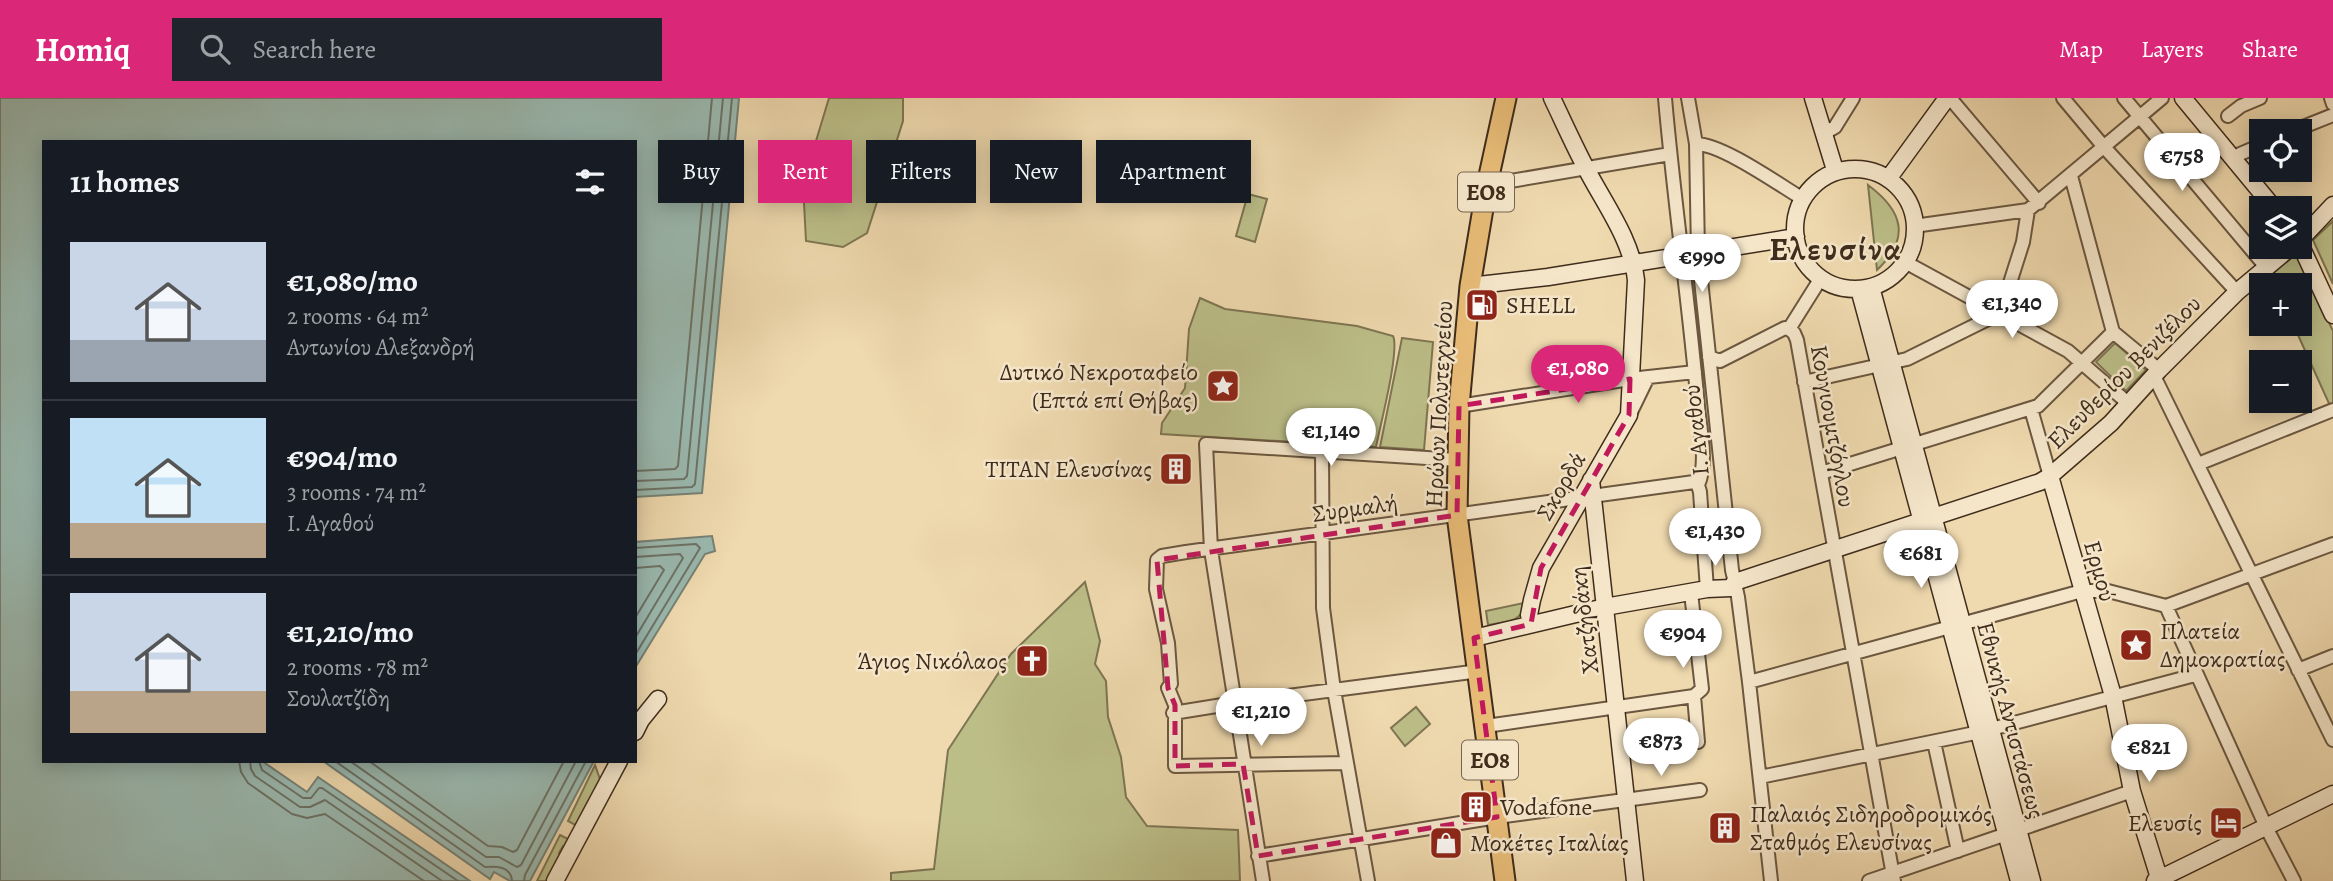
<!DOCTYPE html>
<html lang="en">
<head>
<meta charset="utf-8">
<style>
	:root { --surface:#171b24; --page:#20242c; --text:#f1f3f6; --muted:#9ea1a6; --line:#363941; --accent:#db2777 }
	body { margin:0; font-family:Alegreya,serif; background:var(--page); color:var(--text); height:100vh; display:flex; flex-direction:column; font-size:26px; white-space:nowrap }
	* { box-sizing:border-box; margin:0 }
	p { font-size:23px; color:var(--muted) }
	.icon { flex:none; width:38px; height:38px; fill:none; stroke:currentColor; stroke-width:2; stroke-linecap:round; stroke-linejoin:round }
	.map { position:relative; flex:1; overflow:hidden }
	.drawer { position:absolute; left:42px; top:42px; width:595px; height:623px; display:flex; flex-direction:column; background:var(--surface); border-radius:0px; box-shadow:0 4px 18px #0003 }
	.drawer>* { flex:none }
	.hud { position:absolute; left:658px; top:42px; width:665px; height:63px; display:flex; gap:14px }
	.fabs { position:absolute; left:2249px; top:21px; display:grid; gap:14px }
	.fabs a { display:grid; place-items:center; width:63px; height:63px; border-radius:0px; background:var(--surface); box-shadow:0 4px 18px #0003; font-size:35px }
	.price { position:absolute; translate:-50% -60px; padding:0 16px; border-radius:24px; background:#fff; color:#222; font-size:23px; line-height:46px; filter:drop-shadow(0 2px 4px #0008) }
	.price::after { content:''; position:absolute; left:50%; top:42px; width:21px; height:16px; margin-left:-10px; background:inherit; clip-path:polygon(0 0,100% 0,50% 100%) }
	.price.active { background:var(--accent); color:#fff }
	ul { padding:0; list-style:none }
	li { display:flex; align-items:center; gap:21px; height:175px; padding:0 28px }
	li+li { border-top:2px solid var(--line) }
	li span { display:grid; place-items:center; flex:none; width:196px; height:140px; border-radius:0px; color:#555 }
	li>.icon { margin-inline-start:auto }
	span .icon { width:84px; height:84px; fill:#fffc; stroke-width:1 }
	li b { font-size:30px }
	h2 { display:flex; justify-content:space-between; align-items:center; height:84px; padding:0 28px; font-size:30px }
	.pill { padding:0 24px; border-radius:0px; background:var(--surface); box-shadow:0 4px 18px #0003; font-size:24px; line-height:63px }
	.pill.active { background:var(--accent); color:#fff }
	header { display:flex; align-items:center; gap:42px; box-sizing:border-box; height:98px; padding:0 35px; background:var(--accent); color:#fff }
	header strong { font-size:33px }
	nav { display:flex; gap:38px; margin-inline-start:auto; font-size:24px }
	.search { width:490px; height:63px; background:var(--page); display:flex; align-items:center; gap:18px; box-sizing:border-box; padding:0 24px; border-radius:0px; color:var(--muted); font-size:26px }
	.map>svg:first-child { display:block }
</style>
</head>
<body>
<header>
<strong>Homiq</strong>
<div class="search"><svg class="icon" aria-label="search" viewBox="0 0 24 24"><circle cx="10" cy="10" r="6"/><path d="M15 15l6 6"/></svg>Search here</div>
<nav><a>Map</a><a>Layers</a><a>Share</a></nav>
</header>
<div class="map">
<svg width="2333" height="783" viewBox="0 0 2333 783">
	<rect width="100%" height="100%" fill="#efd9ae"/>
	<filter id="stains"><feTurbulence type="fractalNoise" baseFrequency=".00286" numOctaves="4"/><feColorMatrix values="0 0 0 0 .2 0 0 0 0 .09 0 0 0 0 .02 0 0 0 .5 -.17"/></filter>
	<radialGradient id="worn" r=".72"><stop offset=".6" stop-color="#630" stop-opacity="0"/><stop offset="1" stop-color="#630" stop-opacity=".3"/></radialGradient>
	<!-- green -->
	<path fill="#bcbe88" stroke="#7e7552" stroke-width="2" d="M829 0H903V23L867 135 843 149 806 143 803 86Z
		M1868 87C1903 113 1911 140 1877 172Z
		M1248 96 1267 101 1255 144 1236 138Z
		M2333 123V186L2313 142Z
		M2296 156 2333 233V309L2331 310 2293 226H2300V187H2275L2271 177Z
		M1200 200 1225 211 1357 228 1393 238C1400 252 1380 328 1376 349L1161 336 1162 325 1185 290 1189 231Z
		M1402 240 1433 244 1424 352 1380 349Z
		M2115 245 2146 272 2126 293 2096 264Z
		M1085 484 1100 543 1095 566 1106 583 1108 619 1121 659 1126 699 1147 728 1238 732 1240 783H891V775L934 771 948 652 1011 556Z
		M1528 504C1519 526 1509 523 1488 527L1486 513Z
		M1416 609 1430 626 1405 648 1391 630Z
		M595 667 602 687 579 729 568 723Z
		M560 737 570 742 567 750 563 748 559 755 562 757 551 783H537Z"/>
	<!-- water -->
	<path fill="#9ab9b0" stroke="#768175" stroke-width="2" d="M0 0H739L702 395 635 399V44H44V663H262L307 694 318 679 470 783H0Z
		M712 438 715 453 705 456 635 570V444Z
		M323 663H594L530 783H510L494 774 490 781Z"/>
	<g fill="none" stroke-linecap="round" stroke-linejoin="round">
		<!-- shore -->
		<path stroke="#6c7266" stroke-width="2" d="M635 373 675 371 678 368 712 0
			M635 383 684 381 687 378 723 0
			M635 392 692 389 695 386 732 0
			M635 450 696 446 700 450 635 557
			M635 459 680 456 683 460 635 540
			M635 470 660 468 664 472 635 520
			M239 663 241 674 248 685 292 716 307 720 325 716 424 783
			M250 663 251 671 255 678 300 709H310L325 702 442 783
			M259 663 262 672 303 700H311L319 690H322L458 783
			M335 663 485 769C496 768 511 768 512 783
			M350 663 486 759H499L517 769 521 767 576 663
			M369 663 488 748 502 749 513 754 517 752 564 663
			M524 783 525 777 586 663"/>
		<defs>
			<path id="street" d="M1665 0C1674 103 1689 205 1698 308 1700 332 1708 364 1698 387
				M1688 0 1696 46 1698 154 1732 472 1738 499 1749 584 1771 783
				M1950 0 2039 105
				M2063 0 2104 49 2237 194
				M2124 0 2266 169
				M2331 0 2333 6
				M2228 18 2241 8 2260 0
				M2293 33 2333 17
				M1823 36 1835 29 1853 0
				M1696 46C1722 46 1778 86 1803 101
				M2235 61 2240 56 2261 47
				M1487 87 1670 56
				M1914 128 2028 112 2162 0
				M1905 164 2068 253 2129 306
				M1821 180 1789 231 1794 235 1797 242 1894 783
				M2113 234 2159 272
				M1709 259 1720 263 1785 230 1789 231
				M2154 278 2333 642
				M1804 284 1907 261 1998 216 2003 207 2023 144 2028 112
				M1459 308 1630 281 1695 274
				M2031 311 2050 378
				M1631 314 1648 279
				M1322 353 1323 510 1334 592 1368 783
				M2198 366 2333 312
				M1821 375 2038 308 2113 234 2071 78
				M1691 495 1702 591 1694 598 1698 644
				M2166 508 2267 731 2294 783
				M2166 508 2333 446
				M2298 572 2333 558
				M1749 584 2082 493H2108L2166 508
				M1173 615 1235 605 1479 573
				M1486 628 1694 598
				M1934 644 1958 753
				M1347 665 1175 668V607L1168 590 1171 586 1168 545 1156 491 1157 462 1162 458 1186 454 1694 384 1698 387 1700 394 1707 491
				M1760 679 1980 634 2195 577
				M1258 758 1497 719 1700 692
				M1263 783 1211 452 1206 346 1458 362
				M1869 783 2132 693"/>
			<path id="secondary" d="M1813 0 1835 72
				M2183 0 2274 110
				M1795 131a60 60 0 1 1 120 0a60 60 0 1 1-120 0Z
				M1888 81 1947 0
				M2300 142 2333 107
				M2300 146 2333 217
				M1470 188 1548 179 1796 139
				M1871 189 2032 783
				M1859 191 2019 783
				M2050 378 2113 598 2132 693 2160 783
				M1591 382 1635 783
				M1531 526 1529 517 1532 502 1541 470 1629 317 1636 182C1632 143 1606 108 1588 74 1575 50 1564 25 1552 0
				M1474 540 1605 509 1707 491 1731 490 1735 484 2040 384 2050 378 2111 325 2159 272 2237 194 2291 149
				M635 634 641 622 658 601
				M555 783 619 663
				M2155 783 2333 696"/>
			<path id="primary" d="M1505 783 1457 417 1459 308 1470 188 1487 87 1506 0"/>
		</defs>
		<!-- street casing -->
		<use href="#street" stroke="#6b5740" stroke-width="16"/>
		<!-- secondary casing -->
		<use href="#secondary" stroke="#3f2c1c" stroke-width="19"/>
		<!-- primary casing -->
		<use href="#primary" stroke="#3f2c1c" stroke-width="23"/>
		<!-- street -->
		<use href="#street" stroke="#f5e6ca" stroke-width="12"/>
		<!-- secondary -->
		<use href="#secondary" stroke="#f5e6ca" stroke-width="16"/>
		<!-- primary -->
		<use href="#primary" stroke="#e8bc77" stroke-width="19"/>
	</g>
	<!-- marked area -->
	<path fill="none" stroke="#c2185b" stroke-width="5" stroke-dasharray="14 9" stroke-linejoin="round" d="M1630 281 1629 317 1541 470 1531 526 1474 540 1497 719 1258 758 1243 666 1175 668V607L1168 590 1157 462 1457 417 1459 308Z"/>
	<!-- icons -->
	<defs>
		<symbol id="fuel-square" viewBox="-11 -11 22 22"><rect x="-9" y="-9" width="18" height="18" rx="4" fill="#8f2418" stroke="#f5e6ca"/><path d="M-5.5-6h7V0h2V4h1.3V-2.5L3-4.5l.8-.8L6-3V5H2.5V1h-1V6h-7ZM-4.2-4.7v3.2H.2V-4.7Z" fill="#fff"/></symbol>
		<symbol id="sight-square" viewBox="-11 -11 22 22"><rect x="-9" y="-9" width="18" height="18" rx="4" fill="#8f2418" stroke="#f5e6ca"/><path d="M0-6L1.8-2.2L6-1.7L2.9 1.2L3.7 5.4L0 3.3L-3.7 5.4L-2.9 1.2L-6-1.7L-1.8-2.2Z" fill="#fff"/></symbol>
		<symbol id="building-square" viewBox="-11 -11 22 22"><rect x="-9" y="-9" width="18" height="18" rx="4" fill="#8f2418" stroke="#f5e6ca"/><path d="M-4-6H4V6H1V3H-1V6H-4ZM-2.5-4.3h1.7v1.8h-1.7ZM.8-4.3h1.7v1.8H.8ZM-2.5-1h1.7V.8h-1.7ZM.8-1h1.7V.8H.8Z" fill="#fff"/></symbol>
		<symbol id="church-square" viewBox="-11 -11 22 22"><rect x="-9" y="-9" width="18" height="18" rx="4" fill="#8f2418" stroke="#f5e6ca"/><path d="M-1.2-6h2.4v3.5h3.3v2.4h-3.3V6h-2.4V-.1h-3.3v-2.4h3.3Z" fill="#fff"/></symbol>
		<symbol id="hotel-square" viewBox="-11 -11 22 22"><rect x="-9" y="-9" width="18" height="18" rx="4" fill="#8f2418" stroke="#f5e6ca"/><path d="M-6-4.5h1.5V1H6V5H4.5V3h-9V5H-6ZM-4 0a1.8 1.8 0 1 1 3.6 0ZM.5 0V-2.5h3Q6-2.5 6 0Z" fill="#fff"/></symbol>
		<symbol id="shop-square" viewBox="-11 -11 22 22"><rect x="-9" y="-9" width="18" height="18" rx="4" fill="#8f2418" stroke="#f5e6ca"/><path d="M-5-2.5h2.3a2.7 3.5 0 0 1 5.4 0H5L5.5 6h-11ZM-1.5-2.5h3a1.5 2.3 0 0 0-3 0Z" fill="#fff"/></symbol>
	</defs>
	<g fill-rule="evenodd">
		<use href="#fuel-square" x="1463" y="188" width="38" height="38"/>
		<use href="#sight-square" x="1204" y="269" width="38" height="38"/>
		<use href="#building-square" x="1157" y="352" width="38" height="38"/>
		<use href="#sight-square" x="2117" y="528" width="38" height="38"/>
		<use href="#church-square" x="1013" y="544" width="38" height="38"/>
		<use href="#building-square" x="1457" y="690" width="38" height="38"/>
		<use href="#hotel-square" x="2207" y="706" width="38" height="38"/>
		<use href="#building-square" x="1706" y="711" width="38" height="38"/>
		<use href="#shop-square" x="1427" y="726" width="38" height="38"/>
	</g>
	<g text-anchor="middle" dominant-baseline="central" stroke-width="5" stroke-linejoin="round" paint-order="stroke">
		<!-- shield labels -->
		<g fill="#f5e6ca" stroke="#766450" stroke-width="2">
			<rect x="1458" y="74.5" width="56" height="39" rx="5"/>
			<rect x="1462" y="642.5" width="56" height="39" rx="5"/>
		</g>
		<g font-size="23" font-weight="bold" fill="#3f2c1c">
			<text x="1486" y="94">ΕΟ8</text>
			<text x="1490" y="662">ΕΟ8</text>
		</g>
		<!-- poi labels -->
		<g font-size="24" fill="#3f2c1c" stroke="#f5e6ca" text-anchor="start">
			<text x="1506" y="207">SHELL</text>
			<text x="1198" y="274" text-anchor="end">Δυτικό Νεκροταφείο<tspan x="1198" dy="28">(Επτά επί Θήβας)</tspan></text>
			<text x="1152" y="371" text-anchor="end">TITAN Ελευσίνας</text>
			<text x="2160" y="533">Πλατεία<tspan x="2160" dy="28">Δημοκρατίας</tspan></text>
			<text x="1007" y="563" text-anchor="end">Άγιος Νικόλαος</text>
			<text x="1500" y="709">Vodafone</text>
			<text x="1750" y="716">Παλαιός Σιδηροδρομικός<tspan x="1750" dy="28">Σταθμός Ελευσίνας</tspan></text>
			<text x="2202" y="725" text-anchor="end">Ελευσίς</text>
			<text x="1470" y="745">Μοκέτες Ιταλίας</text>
		</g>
		<!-- street labels -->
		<g font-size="24" fill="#3f2c1c" stroke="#f5e6ca">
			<text transform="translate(2124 274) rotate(-45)">Ελευθερίου Βενιζέλου</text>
			<text transform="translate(1439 306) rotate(-87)">Ηρώων Πολυτεχνείου</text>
			<text transform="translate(1833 328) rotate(80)">Κουγιουμτζόγλου</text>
			<text transform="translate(1696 332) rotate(-96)">Ι. Αγαθού</text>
			<text transform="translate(1561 388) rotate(-60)">Σκορδά</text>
			<text transform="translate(1355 410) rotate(-8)">Συρμαλή</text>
			<text transform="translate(2100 473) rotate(74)">Ερμού</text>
			<text transform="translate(1584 522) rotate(-97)">Χατζηδάκη</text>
			<text transform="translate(2011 622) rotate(75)">Εθνικής Αντιστάσεως</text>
		</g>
		<!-- district labels -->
		<g font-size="32" font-weight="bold" letter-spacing="2" fill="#3f2c1c" stroke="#f5e6ca">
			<text x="1836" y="151">Ελευσίνα</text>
		</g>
	</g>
	<rect width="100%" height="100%" filter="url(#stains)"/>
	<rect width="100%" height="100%" fill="url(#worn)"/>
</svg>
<div class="fabs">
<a><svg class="icon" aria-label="locate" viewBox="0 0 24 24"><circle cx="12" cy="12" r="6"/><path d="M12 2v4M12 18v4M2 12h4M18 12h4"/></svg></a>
<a><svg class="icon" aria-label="layers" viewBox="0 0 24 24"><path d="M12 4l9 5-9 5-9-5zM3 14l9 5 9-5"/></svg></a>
<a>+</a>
<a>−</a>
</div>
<b class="price" style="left:2182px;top:95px">€758</b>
<b class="price" style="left:1702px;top:196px">€990</b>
<b class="price" style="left:2012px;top:242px">€1,340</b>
<b class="price active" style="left:1578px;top:307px">€1,080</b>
<b class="price" style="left:1331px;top:370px">€1,140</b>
<b class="price" style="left:1715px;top:470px">€1,430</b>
<b class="price" style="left:1921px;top:492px">€681</b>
<b class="price" style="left:1683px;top:572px">€904</b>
<b class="price" style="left:1261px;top:650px">€1,210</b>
<b class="price" style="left:1661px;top:680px">€873</b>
<b class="price" style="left:2149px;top:686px">€821</b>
<div class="hud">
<a class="pill">Buy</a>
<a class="pill active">Rent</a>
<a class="pill">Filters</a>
<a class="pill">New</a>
<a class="pill">Apartment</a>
</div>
<section class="drawer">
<h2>11 homes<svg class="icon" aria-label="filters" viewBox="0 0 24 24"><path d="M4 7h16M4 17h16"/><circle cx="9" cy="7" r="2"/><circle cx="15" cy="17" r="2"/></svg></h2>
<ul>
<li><span style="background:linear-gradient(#c9d6e8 70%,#9aa5b1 0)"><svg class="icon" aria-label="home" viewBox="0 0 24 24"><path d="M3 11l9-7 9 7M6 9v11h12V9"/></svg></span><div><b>€1,080/mo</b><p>2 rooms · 64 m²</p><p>Αντωνίου Αλεξανδρή</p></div></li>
<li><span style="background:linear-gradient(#bfe0f5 75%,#b9a48a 0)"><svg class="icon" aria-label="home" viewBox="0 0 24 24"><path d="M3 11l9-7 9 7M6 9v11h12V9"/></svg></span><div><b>€904/mo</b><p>3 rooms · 74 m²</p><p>Ι. Αγαθού</p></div></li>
<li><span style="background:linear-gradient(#c9d6e8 70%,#b9a48a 0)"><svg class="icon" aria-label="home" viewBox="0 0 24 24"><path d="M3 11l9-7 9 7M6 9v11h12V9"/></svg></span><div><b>€1,210/mo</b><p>2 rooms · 78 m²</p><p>Σουλατζίδη</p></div></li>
</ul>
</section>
</div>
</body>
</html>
